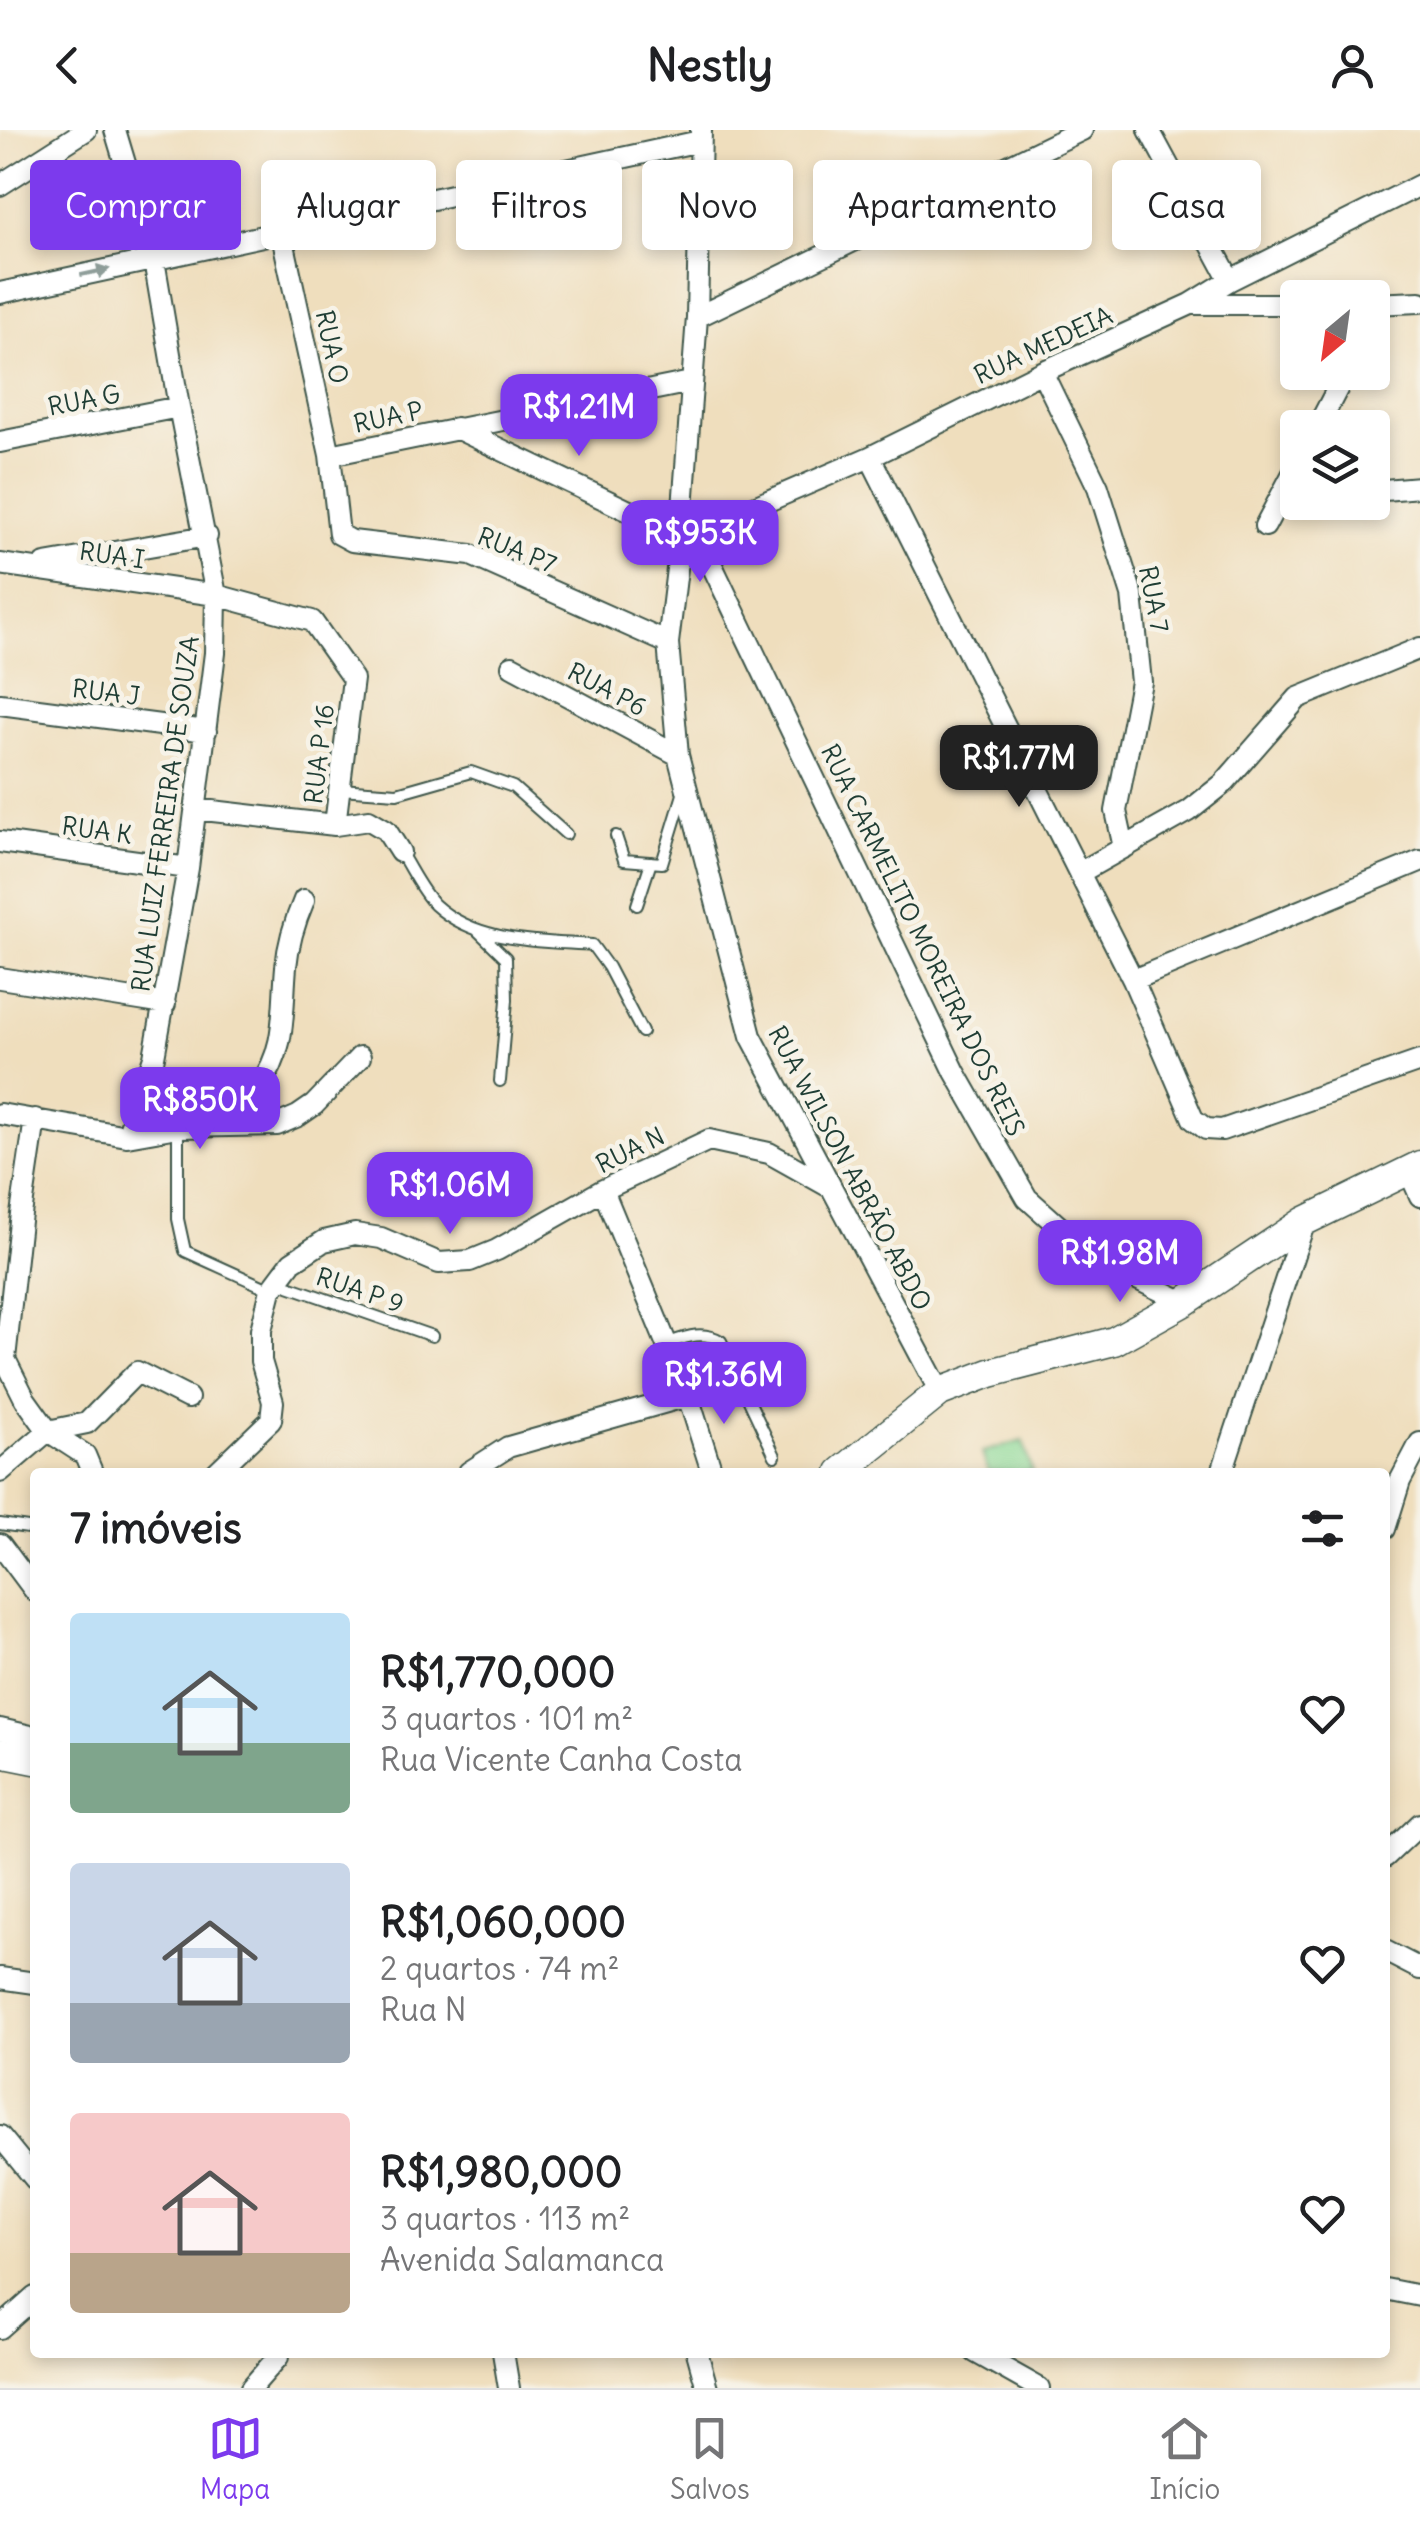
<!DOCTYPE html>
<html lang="pt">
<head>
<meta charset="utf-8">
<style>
	:root { --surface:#fff; --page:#f6f6f6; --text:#202124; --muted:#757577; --line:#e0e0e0; --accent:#7c3aed }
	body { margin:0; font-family:Delius,sans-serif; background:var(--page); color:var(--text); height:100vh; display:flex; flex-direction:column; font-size:38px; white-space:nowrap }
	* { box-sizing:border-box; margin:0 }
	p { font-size:32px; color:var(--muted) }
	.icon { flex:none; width:55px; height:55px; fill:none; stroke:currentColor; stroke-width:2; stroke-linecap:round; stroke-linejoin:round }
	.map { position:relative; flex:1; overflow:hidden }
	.details { position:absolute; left:30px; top:1338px; width:1360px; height:890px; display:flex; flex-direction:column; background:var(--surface); border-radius:10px; box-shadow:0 5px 15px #0003 }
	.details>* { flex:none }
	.top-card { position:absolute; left:30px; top:30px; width:1360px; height:90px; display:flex; gap:20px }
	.needle { width:65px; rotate:209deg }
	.fabs { position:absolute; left:1280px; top:150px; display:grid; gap:20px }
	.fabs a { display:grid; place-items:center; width:110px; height:110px; border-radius:10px; background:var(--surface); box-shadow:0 5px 15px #0003; font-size:50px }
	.price { position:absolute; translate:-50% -85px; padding:0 22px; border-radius:20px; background:var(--accent); color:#fff; font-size:32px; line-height:65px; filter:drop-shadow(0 2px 5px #0008) }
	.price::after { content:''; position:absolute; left:50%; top:60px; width:30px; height:22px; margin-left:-15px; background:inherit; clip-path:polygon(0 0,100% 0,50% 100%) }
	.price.on { background:#222; color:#fff }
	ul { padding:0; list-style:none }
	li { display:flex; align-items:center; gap:30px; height:250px; padding:0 40px }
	li span { display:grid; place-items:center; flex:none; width:280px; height:200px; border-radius:10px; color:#555 }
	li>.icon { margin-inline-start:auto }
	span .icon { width:120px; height:120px; fill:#fffc; stroke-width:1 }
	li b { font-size:42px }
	h2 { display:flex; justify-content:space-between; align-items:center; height:120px; padding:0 40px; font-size:42px }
	.chip { padding:0 35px; border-radius:10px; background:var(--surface); box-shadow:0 5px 15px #0003; font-size:35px; line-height:90px }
	.chip.on { background:var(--accent); color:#fff }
	header { display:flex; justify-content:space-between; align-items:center; height:130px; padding:0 40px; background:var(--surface); font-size:45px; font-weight:800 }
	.menu { display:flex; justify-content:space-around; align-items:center; height:140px; border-top:2px solid var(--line); background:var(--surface); font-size:28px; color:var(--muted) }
	.menu a { display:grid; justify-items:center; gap:5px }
	.menu .on { color:var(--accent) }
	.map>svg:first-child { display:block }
</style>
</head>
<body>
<header><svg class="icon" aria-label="back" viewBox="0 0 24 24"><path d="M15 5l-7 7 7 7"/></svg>Nestly<svg class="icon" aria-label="person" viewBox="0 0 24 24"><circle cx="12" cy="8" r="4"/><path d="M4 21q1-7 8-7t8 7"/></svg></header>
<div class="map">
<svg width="1420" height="2258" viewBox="0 0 1420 2258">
	<rect width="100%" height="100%" fill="#f7f3e8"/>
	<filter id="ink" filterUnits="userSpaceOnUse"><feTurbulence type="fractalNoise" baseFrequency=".01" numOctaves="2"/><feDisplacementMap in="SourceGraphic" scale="20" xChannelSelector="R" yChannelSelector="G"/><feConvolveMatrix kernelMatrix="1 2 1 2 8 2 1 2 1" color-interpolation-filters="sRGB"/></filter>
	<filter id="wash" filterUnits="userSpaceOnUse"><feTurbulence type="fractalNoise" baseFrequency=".0048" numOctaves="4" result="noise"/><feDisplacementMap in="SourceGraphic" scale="40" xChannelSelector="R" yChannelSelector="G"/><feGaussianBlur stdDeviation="2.25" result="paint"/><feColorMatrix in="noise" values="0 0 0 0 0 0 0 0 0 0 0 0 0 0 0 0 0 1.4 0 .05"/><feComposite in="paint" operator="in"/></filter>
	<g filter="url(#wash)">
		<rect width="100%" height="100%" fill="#efdebd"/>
		<!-- park -->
		<path fill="#8cd997" stroke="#568b66" stroke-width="2.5" d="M1023 1311 1032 1342H988L982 1322Z"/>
	</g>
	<g filter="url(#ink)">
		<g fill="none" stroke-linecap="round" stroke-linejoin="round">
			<defs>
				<path id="lane" d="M340 659 397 663 471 642 513 657 566 704
					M616 706 624 730 662 733 684 661
					M400 722C411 739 421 761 435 775 477 813 539 811 592 815L608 837 642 902
					M637 775 651 732
					M477 800 506 828 507 870 500 951
					M178 998V1089L185 1121 271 1160
					M277 1152 432 1206
					M666 1214C686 1207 702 1200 721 1211L775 1326
					M0 1394 35 1399"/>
				<path id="street" d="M115 0 154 130 179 277 216 465 215 523 188 738 154 927 127 1006
					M701 0 697 187 681 406 668 513 678 625 751 906 940 1262
					M1149 0 1230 150
					M0 55 86 0
					M281 101 330 325 339 404 352 411 471 425 668 513
					M0 163 700 11
					M1195 174H1298
					M1372 174 1420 172
					M697 187 1082 0
					M1042 242 1098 357 1132 465 1141 552 1116 681 1124 718
					M456 298 681 406 696 402 870 327 1042 242 1191 174 1230 150 1420 55
					M1317 298 1346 242
					M0 312 179 277
					M330 325 691 252
					M870 327 1133 850 1193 989 1206 999 1222 1000 1420 931
					M1372 361 1420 357
					M1265 396 1298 334
					M696 402 955 942 1027 1068 1094 1128 1184 1172
					M0 434 216 465 312 491 353 549 335 695
					M45 434 207 406
					M512 536 678 625
					M0 574 206 601
					M195 679 335 695 369 690 386 700 400 722
					M0 712 188 738
					M1079 743 1189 681 1223 654 1298 568 1420 518
					M0 848 165 874
					M1133 850 1420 731
					M0 984 127 1006 178 997 277 995 298 986 314 975 360 927
					M201 996C218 984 246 973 259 956 287 920 282 879 286 837 288 814 295 791 304 770
					M1408 1039 1420 1066
					M603 1060 688 1266 712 1342
					M0 1342 48 1301 25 1269 5 1229 20 1091 35 989
					M92 1342 85 1325 48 1301 87 1293 137 1242 188 1268
					M217 1342 271 1290 273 1272 261 1231V1200L271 1160 292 1132 324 1111 355 1104 381 1108 439 1133 470 1131 497 1120 603 1060 709 1010 769 1023 828 1056
					M469 1342 508 1317 688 1266
					M1222 1342 1305 1091
					M1385 1399 1400 1351 1420 1313
					M0 1414 35 1461
					M0 1599 35 1607
					M1385 1727 1420 1694
					M1385 1821 1420 1839
					M0 1848 35 1853
					M0 2006 35 2049
					M1385 2159 1420 2166
					M0 2198 35 2167
					M503 2222 509 2258
					M697 2222 707 2258
					M975 2222 1039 2258
					M251 2258 278 2227 277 2222"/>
				<path id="secondary" d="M841 1342 940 1262 990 1243 1114 1211 1184 1172 1305 1091 1420 1035
					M0 1623 35 1630"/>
			</defs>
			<!-- lane casing -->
			<use href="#lane" stroke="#3e5549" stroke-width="14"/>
			<!-- street casing -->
			<use href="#street" stroke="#3e5549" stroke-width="24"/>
			<!-- secondary casing -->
			<use href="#secondary" stroke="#3e5549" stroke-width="31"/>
			<!-- path -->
			<path stroke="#3e5549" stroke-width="4" stroke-dasharray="2.5 8" stroke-linecap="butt" d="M1294 384 1322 372"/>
			<!-- lane -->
			<use href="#lane" stroke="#fff" stroke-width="10"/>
			<!-- street -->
			<use href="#street" stroke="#fff" stroke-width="20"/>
			<!-- secondary -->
			<use href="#secondary" stroke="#fff" stroke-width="28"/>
		</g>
		<!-- one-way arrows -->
		<defs><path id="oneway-solid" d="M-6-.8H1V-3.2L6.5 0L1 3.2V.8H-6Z" transform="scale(2.5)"/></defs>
		<use fill="#8f9e9a" href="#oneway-solid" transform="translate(95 142) rotate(-12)"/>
	</g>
	<g text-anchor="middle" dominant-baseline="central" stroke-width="9" stroke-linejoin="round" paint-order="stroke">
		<!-- street labels -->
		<g font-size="25" fill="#1f3d34" stroke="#f7f3e8">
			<text transform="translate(1043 215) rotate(-25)">RUA MEDEIA</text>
			<text transform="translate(332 217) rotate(78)">RUA O</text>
			<text transform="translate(84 270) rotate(-11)">RUA G</text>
			<text transform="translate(388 287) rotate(-12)">RUA P</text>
			<text transform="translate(517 420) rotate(22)">RUA P7</text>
			<text transform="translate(112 425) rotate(8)">RUA I</text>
			<text transform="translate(1154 469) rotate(79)">RUA 7</text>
			<text transform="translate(607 559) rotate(28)">RUA P6</text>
			<text transform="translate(106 562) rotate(7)">RUA J</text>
			<text transform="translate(319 624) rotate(-83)">RUA P 16</text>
			<text transform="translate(165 684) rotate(-82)">RUA LUIZ FERREIRA DE SOUZA</text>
			<text transform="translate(97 700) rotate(8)">RUA K</text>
			<text transform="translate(923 810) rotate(64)">RUA CARMELITO MOREIRA DOS REIS</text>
			<text transform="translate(630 1020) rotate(-26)">RUA N</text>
			<text transform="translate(850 1038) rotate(62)">RUA WILSON ABRÃO ABDO</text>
			<text transform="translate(360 1160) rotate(19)">RUA P 9</text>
		</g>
	</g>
</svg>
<div class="fabs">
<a><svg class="needle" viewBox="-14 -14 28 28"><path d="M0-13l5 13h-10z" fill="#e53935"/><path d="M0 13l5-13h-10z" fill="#757577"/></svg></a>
<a><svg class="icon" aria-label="layers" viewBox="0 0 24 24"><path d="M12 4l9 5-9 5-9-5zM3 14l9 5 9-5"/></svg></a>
</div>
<b class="price" style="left:579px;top:329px">R$1.21M</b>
<b class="price" style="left:700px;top:455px">R$953K</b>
<b class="price on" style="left:1019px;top:680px">R$1.77M</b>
<b class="price" style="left:200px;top:1022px">R$850K</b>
<b class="price" style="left:450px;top:1107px">R$1.06M</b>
<b class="price" style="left:1120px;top:1175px">R$1.98M</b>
<b class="price" style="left:724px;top:1297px">R$1.36M</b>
<div class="top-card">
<a class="chip on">Comprar</a>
<a class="chip">Alugar</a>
<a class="chip">Filtros</a>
<a class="chip">Novo</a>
<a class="chip">Apartamento</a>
<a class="chip">Casa</a>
</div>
<section class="details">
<h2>7 imóveis<svg class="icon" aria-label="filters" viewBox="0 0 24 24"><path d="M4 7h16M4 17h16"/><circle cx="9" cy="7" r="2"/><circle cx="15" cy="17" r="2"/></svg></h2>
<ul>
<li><span style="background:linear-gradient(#bfe0f5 65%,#7fa58c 0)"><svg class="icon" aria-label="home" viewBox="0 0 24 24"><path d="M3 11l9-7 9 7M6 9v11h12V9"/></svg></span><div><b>R$1,770,000</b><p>3 quartos · 101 m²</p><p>Rua Vicente Canha Costa</p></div><svg class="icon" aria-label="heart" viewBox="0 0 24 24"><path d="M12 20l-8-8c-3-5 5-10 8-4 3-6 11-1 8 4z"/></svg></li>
<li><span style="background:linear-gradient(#c9d6e8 70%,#9aa5b1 0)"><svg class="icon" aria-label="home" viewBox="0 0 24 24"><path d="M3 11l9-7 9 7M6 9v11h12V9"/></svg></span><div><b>R$1,060,000</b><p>2 quartos · 74 m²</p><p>Rua N</p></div><svg class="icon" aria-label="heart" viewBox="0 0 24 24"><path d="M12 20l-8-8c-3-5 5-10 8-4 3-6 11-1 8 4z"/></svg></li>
<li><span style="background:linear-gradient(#f6c9c9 70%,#b9a48a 0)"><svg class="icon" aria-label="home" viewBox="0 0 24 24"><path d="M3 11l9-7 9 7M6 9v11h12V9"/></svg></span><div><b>R$1,980,000</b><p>3 quartos · 113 m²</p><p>Avenida Salamanca</p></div><svg class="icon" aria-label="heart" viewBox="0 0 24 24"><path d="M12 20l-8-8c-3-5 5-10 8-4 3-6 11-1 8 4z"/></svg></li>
</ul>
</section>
</div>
<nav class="menu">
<a class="on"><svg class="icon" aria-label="map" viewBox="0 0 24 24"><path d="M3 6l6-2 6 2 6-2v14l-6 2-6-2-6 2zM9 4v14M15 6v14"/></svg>Mapa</a>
<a><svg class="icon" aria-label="saved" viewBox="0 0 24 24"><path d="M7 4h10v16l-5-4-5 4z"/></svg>Salvos</a>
<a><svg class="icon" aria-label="home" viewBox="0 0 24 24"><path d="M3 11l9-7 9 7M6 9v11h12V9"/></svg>Início</a>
</nav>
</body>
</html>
